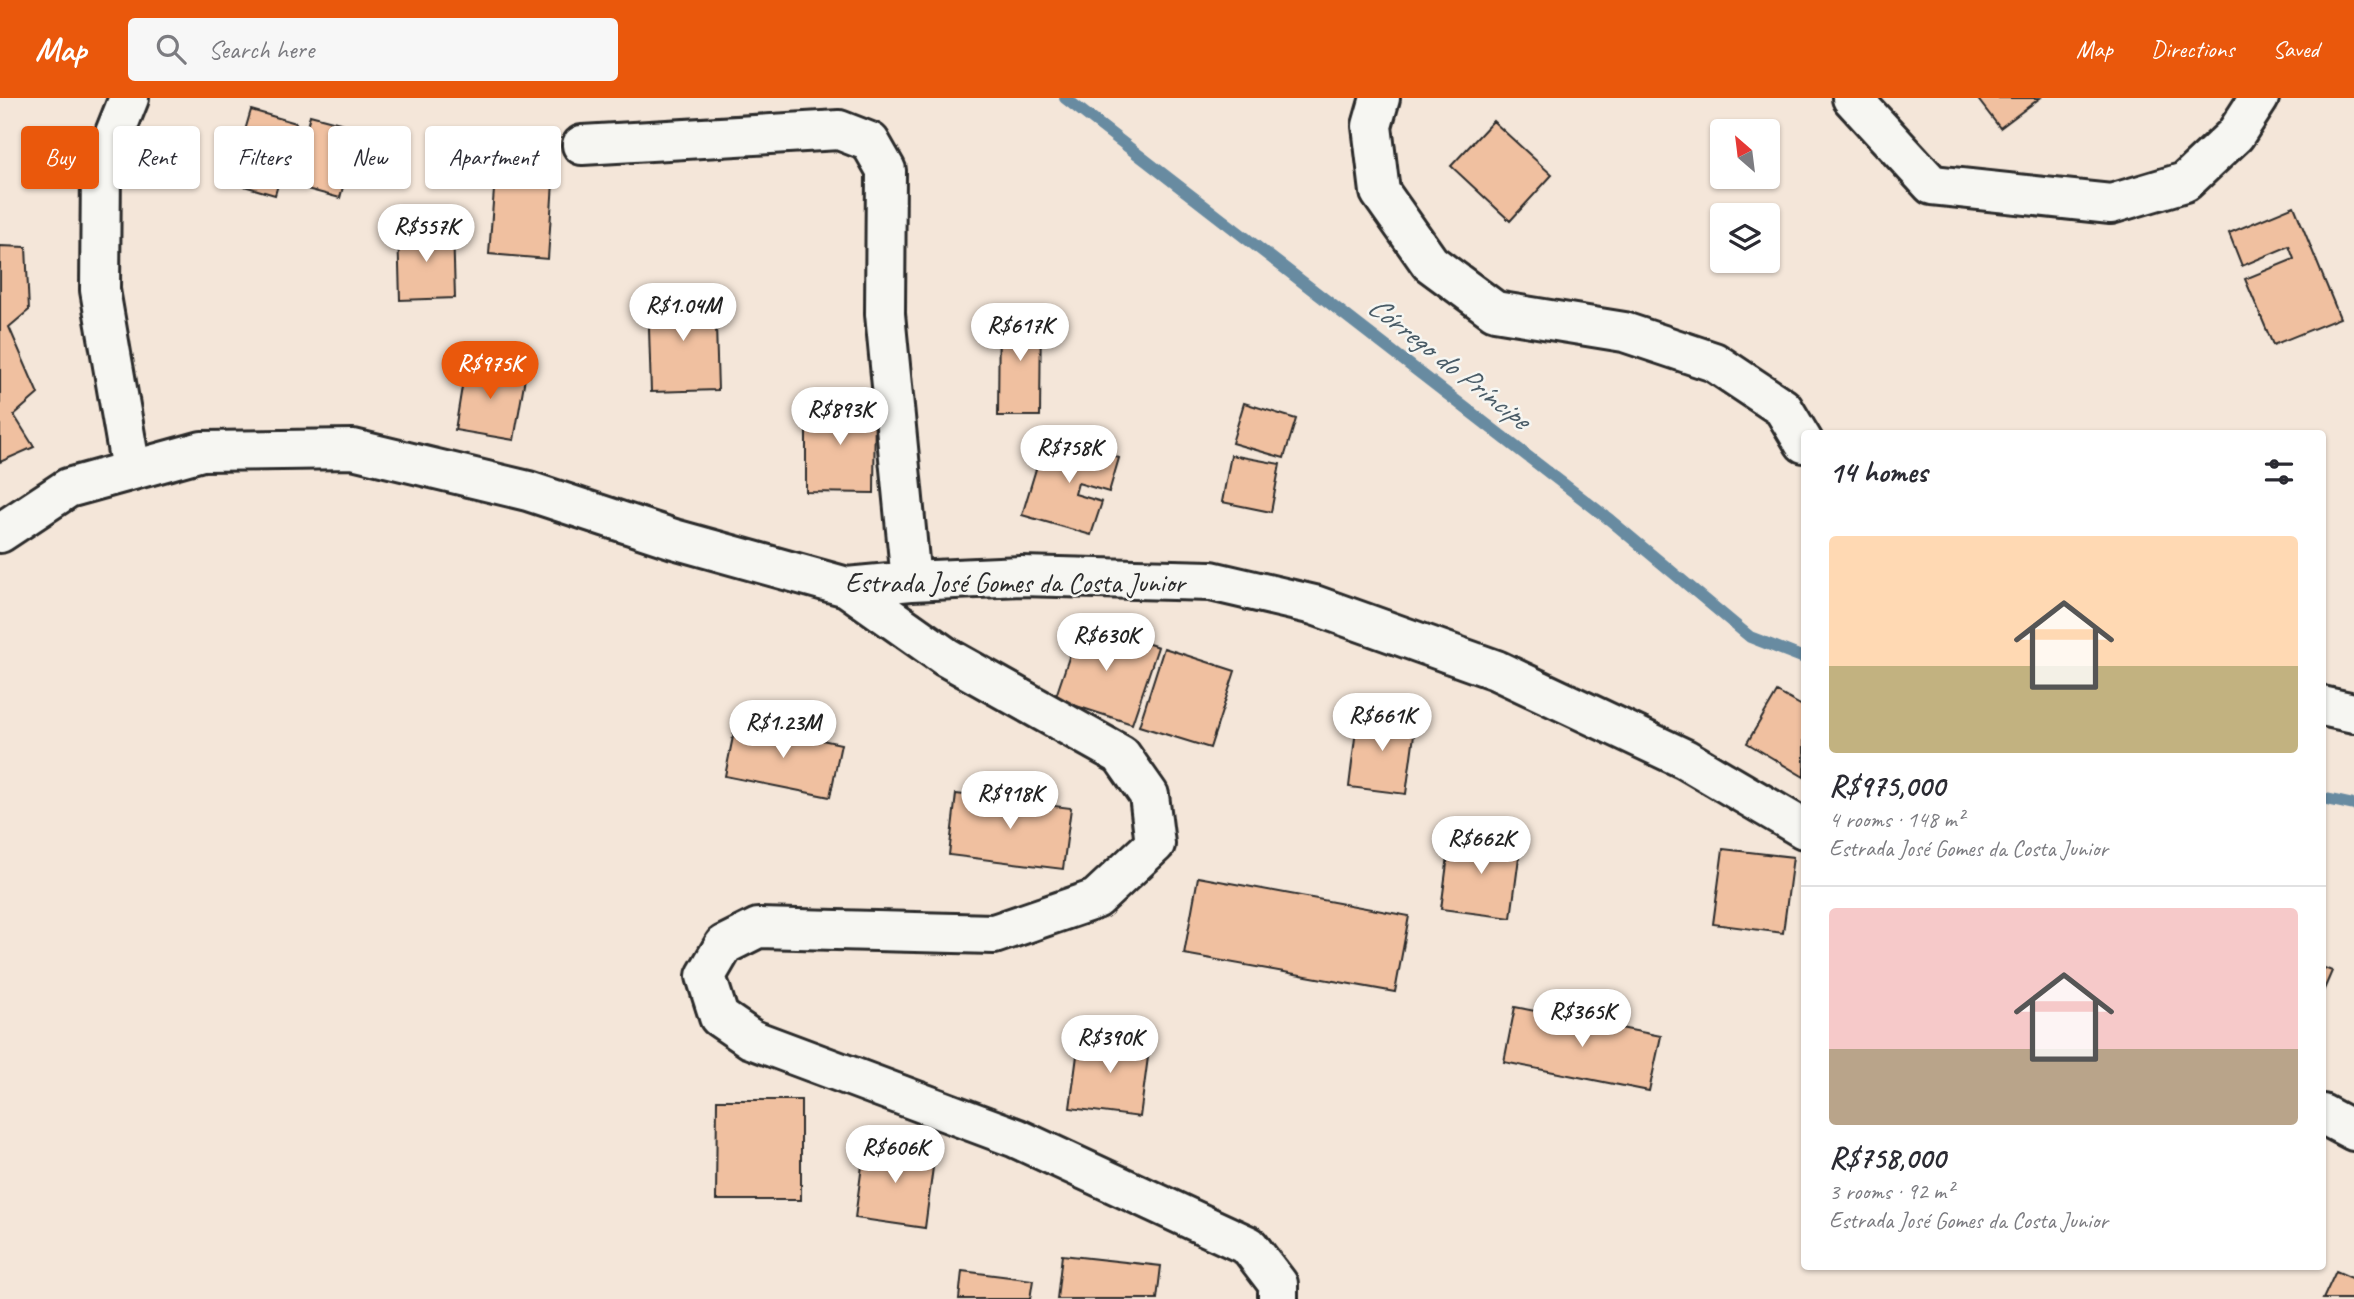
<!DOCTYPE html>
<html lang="en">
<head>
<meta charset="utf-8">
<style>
	:root { --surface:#fff; --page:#f7f7f7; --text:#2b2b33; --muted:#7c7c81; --line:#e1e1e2; --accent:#ea580c }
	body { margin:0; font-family:Caveat,sans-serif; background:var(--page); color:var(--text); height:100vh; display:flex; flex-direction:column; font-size:26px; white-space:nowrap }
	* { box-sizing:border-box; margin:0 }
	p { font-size:23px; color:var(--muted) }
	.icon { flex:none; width:38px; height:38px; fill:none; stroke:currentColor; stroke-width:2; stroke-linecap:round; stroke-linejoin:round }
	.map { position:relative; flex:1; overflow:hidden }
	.side { position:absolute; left:1801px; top:332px; width:525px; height:840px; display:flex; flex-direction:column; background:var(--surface); border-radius:7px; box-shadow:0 2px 5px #0004 }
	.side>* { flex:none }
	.hud { position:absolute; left:21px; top:28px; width:665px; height:63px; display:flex; gap:14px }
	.needle { width:46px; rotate:332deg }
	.fabs { position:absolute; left:1710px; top:21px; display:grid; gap:14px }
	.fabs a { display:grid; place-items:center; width:70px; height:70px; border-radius:7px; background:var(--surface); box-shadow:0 2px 5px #0004; font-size:35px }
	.price { position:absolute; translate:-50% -60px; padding:0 16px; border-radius:24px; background:#fff; color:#222; font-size:23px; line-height:46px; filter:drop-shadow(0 2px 4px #0008) }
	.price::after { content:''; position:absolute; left:50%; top:42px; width:21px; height:16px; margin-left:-10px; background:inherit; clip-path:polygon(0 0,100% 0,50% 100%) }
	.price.selected { background:var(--accent); color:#fff }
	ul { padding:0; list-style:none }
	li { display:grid; align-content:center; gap:14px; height:371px; padding:0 28px }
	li+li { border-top:2px solid var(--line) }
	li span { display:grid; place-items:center; height:217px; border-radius:7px; color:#555 }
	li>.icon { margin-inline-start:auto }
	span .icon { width:126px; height:126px; fill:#fffc; stroke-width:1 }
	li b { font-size:30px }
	h2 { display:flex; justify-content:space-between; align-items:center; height:84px; padding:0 28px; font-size:30px }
	.pill { padding:0 24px; border-radius:7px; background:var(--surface); box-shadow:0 2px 5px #0004; font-size:24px; line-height:63px }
	.pill.selected { background:var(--accent); color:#fff }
	header { display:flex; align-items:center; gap:42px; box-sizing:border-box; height:98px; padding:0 35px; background:var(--accent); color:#fff }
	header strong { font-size:33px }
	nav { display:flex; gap:38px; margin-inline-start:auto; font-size:24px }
	.search { width:490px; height:63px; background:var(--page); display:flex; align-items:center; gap:18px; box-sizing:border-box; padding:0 24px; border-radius:7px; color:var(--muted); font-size:26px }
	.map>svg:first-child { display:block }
</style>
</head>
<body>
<header>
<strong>Map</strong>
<div class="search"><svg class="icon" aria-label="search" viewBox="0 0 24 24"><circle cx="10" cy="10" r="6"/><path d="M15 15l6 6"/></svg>Search here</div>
<nav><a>Map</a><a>Directions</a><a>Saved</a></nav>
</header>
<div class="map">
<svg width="2354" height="1201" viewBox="0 0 2354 1201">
	<rect width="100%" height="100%" fill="#f4e6d9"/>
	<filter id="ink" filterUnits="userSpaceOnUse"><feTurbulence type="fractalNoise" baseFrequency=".0143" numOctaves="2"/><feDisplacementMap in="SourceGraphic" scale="14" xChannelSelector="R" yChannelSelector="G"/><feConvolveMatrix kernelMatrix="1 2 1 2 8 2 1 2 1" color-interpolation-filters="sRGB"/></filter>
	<g filter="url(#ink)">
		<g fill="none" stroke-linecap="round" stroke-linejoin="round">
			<!-- stream -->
			<path stroke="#688ba1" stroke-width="12" d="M1065 0 1610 422 1750 539 1804 560
				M2322 700 2354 707"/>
		</g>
		<!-- building -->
		<path fill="#f0c0a0" stroke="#2b2b2b" stroke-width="2" d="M1977 0H2040L2000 30Z
			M251 12 296 25 275 97 230 84Z
			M310 17 359 30 340 100 292 87Z
			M1493 23 1552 77 1510 123 1451 68Z
			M495 79 553 84 548 161 489 156Z
			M2294 108 2340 220 2273 247 2245 181 2294 161 2289 148 2242 168 2229 135Z
			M453 129 455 200 400 202 398 131Z
			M0 148 26 149 29 212 9 229 38 296 14 317 34 349 0 364Z
			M715 196 718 292 651 294 648 199Z
			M1041 211 1040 318H998L999 212Z
			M466 264 526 274 514 342 455 332Z
			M806 303H875L874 395 806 394Z
			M1244 305 1296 321 1284 360 1232 345Z
			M1046 338 1119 360 1109 394 1078 385 1075 396 1102 404 1091 437 1022 417Z
			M1231 357 1280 366 1271 414 1222 404Z
			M1081 524 1158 549 1132 626 1055 601Z
			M1164 550 1235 573 1210 650 1139 628Z
			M1777 594 1804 609V679L1747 645Z
			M1358 615 1416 622 1406 696 1349 689Z
			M736 624 841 646 830 699 725 678Z
			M956 696 1071 710 1063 771 949 757Z
			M1451 735 1521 744 1511 820 1441 811Z
			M1723 751 1793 759 1783 835 1713 826Z
			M1198 779 1409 818 1395 894 1184 856Z
			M2322 869 2332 873 2322 896Z
			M1515 909 1661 938 1649 993 1504 964Z
			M1080 935 1150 944 1140 1019 1070 1010Z
			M717 1002H801V1102H716Z
			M865 1045 935 1054 925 1130 855 1120Z
			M1062 1157 1161 1168 1157 1201H1057Z
			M962 1173 1033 1182 1030 1201H959Z
			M2336 1173 2354 1181V1201H2323Z"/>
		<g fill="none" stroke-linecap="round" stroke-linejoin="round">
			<defs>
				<path id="minor" d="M129 0 101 70 100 192 131 372
					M1380 0 1372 28 1380 94 1430 165 1495 213 1624 234 1714 264 1783 310 1804 345
					M1852 0 1932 87 2111 106 2185 84 2235 37 2259 0
					M582 47 839 32 870 44 886 72 885 216 911 483
					M0 435 68 390 202 353 353 351 528 393 674 441 847 489 911 483 1021 478 1211 483 1314 507 1496 572 1685 661 1804 731
					M847 489 946 559 1121 657 1149 697 1155 746 1096 801 994 836 758 830 724 847 706 878 719 919 751 941 1016 1040 1249 1148 1278 1186V1201
					M2322 608 2354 615
					M2322 1016 2354 1033"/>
			</defs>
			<!-- minor casing -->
			<use href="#minor" stroke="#2b2b2b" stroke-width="44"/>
			<!-- minor -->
			<use href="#minor" stroke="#f6f6f2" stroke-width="38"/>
		</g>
	</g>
	<g text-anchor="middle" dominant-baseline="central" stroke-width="5" stroke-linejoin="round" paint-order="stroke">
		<!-- street labels -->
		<g font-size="28" fill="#2b2b2b" stroke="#f6f6f2">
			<text x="1015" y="484">Estrada José Gomes da Costa Junior</text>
		</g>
		<!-- water labels -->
		<g font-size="30" font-style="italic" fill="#495b66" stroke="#f6f6f2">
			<text transform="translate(1449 264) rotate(38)">Córrego do Príncipe</text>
		</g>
	</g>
</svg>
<div class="fabs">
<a><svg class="needle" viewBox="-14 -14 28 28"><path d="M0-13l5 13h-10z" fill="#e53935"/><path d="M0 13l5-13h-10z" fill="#7c7c81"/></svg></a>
<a><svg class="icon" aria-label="layers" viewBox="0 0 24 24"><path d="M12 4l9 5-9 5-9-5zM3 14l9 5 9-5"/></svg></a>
</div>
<b class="price" style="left:426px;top:166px">R$557K</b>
<b class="price" style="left:683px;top:245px">R$1.04M</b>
<b class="price" style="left:1020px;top:265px">R$617K</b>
<b class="price selected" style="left:490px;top:303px">R$975K</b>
<b class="price" style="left:840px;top:349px">R$893K</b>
<b class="price" style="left:1069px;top:387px">R$758K</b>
<b class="price" style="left:1106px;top:575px">R$630K</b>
<b class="price" style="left:1382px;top:655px">R$661K</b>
<b class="price" style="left:783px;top:662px">R$1.23M</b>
<b class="price" style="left:1010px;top:733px">R$918K</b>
<b class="price" style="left:1481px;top:778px">R$662K</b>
<b class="price" style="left:1582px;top:951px">R$365K</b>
<b class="price" style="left:1110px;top:977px">R$390K</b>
<b class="price" style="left:895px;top:1087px">R$606K</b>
<div class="hud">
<a class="pill selected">Buy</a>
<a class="pill">Rent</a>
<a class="pill">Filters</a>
<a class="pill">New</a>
<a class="pill">Apartment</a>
</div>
<section class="side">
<h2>14 homes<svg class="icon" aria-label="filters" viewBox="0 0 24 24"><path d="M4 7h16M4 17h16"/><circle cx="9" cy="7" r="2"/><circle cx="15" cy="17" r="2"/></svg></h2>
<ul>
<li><span style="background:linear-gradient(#ffd9b3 60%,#c2b280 0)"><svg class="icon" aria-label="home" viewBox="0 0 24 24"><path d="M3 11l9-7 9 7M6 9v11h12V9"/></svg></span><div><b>R$975,000</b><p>4 rooms · 148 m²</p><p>Estrada José Gomes da Costa Junior</p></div></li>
<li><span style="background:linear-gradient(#f6c9c9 65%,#b9a48a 0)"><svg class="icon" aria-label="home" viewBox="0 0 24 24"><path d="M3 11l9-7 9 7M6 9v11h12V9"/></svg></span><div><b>R$758,000</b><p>3 rooms · 92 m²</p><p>Estrada José Gomes da Costa Junior</p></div></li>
</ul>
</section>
</div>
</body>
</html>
